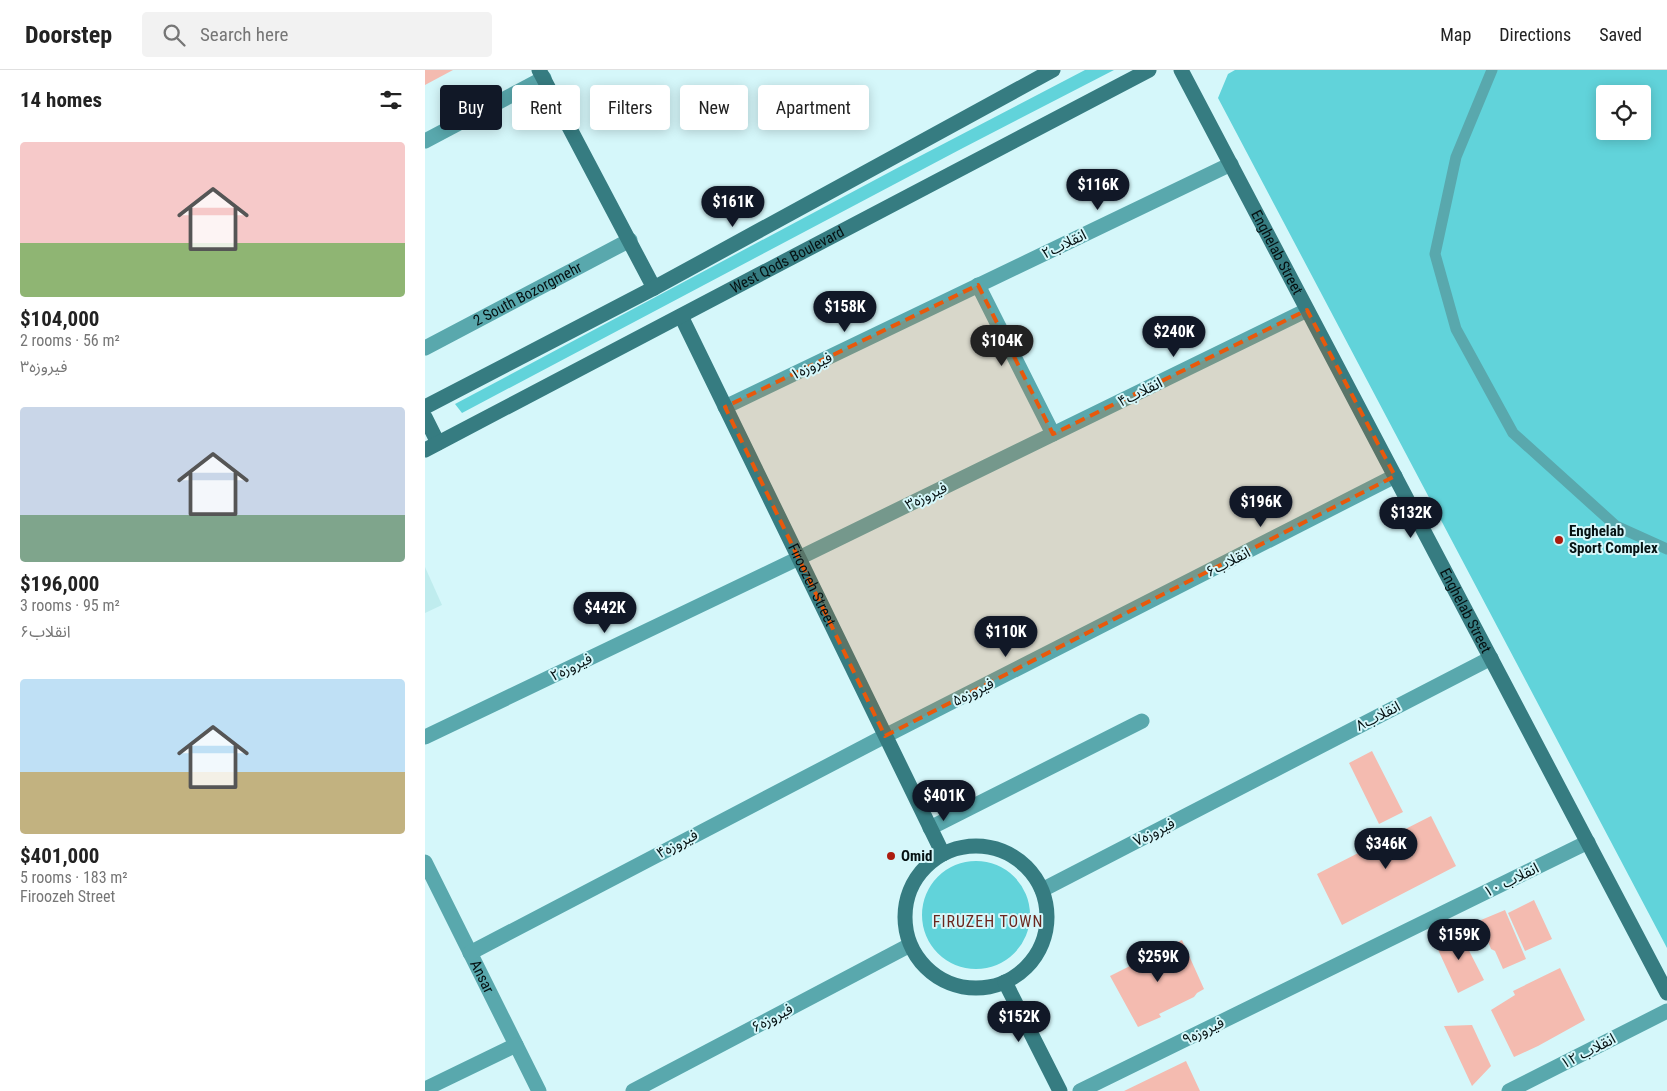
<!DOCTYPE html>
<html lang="en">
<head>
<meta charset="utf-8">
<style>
	:root { --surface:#fff; --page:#f2f2f2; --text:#222; --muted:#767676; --line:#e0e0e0; --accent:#111827 }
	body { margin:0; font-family:"Roboto Condensed","Noto Sans Arabic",sans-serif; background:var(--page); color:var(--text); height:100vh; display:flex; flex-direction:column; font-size:19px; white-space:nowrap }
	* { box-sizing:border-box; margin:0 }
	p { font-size:16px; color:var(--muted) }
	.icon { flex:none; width:28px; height:28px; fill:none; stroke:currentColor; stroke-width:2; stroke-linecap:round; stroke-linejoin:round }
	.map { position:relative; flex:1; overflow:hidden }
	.panel { display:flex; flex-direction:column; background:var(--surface); width:425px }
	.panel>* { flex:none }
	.banner { position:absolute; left:15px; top:15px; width:475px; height:45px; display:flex; gap:10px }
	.tools { position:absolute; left:1171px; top:15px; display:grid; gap:10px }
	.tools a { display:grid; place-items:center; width:55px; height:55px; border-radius:5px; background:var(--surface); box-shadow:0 2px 12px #0003; font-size:25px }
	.price { position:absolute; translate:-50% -42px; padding:0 11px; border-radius:18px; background:var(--accent); color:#fff; font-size:16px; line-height:32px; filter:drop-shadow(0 1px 2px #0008) }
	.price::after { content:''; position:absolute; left:50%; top:30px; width:15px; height:11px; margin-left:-8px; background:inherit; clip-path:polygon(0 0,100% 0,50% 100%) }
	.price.selected { background:#222; color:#fff }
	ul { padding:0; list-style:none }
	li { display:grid; align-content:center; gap:10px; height:265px; padding:0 20px }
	li span { display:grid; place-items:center; height:155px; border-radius:5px; color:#555 }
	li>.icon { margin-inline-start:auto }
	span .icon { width:90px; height:90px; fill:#fffc; stroke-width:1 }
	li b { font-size:21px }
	h2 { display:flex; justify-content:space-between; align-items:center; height:60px; padding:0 20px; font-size:21px }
	.tag { padding:0 18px; border-radius:5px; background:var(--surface); box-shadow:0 2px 12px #0003; font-size:18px; line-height:45px }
	.tag.selected { background:var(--accent); color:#fff }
	header { display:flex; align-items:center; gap:30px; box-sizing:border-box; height:70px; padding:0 25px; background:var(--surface); border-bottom:1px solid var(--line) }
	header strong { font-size:24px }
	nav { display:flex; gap:28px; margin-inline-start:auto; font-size:18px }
	.search { width:350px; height:45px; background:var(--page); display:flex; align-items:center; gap:12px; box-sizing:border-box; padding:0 18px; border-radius:5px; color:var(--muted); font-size:19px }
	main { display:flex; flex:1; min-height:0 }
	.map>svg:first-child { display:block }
</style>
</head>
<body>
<header>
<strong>Doorstep</strong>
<div class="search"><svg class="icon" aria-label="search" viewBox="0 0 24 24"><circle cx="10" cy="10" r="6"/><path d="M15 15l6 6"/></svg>Search here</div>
<nav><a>Map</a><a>Directions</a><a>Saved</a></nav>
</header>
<main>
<section class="panel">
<h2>14 homes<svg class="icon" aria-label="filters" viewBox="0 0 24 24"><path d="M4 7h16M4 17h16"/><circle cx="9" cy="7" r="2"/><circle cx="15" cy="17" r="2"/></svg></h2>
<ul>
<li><span style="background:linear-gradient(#f6c9c9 65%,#8fb573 0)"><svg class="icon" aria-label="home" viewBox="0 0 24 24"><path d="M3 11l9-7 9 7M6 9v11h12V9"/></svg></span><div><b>$104,000</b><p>2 rooms · 56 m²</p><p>فیروزه۳</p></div></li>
<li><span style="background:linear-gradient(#c9d6e8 70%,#7fa58c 0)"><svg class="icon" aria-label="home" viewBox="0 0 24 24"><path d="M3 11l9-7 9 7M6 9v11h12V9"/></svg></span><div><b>$196,000</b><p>3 rooms · 95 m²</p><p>انقلاب۶</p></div></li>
<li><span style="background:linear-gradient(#bfe0f5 60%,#c2b280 0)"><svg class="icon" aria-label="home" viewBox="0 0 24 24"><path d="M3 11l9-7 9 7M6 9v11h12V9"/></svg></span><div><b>$401,000</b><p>5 rooms · 183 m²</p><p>Firoozeh Street</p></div></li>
</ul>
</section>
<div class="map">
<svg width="1242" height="1021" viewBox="0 0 1242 1021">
	<rect width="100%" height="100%" fill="#d5f7fa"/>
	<!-- built -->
	<path fill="#bfecee" d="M0 497 17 535 0 543Z"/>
	<!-- green -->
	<path fill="#61d3da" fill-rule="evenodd" d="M660 0H689L536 79 37 343 30 334 476 96Z
		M810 0H1242V878L793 28 803 4ZM1180 24H1218V61H1180Z
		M497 845a54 54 0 1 1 108 0a54 54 0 1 1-108 0Z"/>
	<!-- building -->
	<path fill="#f4bbb0" d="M0 0H28L0 15Z
		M947 681 978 742 954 754 924 693Z
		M1006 746 1031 796 917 855 892 804Z
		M1109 830 1127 869 1100 881 1083 843Z
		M1080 840 1101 889 1078 899 1070 881 1066 879 1062 869 1063 866 1056 850Z
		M1033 859 1059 910 1033 923 1009 871Z
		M757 870 779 919 772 923 769 927 734 944 736 947 713 957 685 906Z
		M1135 898 1160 950 1113 976 1089 987 1066 940 1090 925 1088 921Z
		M1047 955 1066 996 1047 1016 1019 956Z
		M761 991 775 1021H699L732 1005Z"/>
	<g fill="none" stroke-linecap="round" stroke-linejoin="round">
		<!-- lane -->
		<path stroke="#59a8ad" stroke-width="11" d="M1067 0 1031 87 1010 184 1031 259 1088 363 1191 456 1242 479"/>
		<!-- street -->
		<g stroke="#59a8ad" stroke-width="15">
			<path d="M0 71 119 8"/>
			<path d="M553 215 628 364"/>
			<path id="s1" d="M0 278 205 170"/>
			<path d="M300 337 806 94"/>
			<path d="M0 667 374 488 882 240"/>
			<path d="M505 758 717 651"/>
			<path id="s2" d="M0 792 114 1021"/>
			<path d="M617 820 1066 588"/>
			<path d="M45 883 460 666 970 406"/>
			<path d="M0 1019 91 975"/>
			<path d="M208 1021 485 875"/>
			<path d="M655 1021 1163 772"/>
			<path d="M1084 1021 1242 941"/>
		</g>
		<!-- secondary -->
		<g stroke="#367c81" stroke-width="15">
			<path d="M114 0 229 218"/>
			<path id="s3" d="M756 0 1242 923"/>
			<path id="s4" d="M256 246 518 784"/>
			<path d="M0 337 229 218 628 0"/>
			<path d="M0 347 13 373"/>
			<path id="s5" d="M0 380 724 0"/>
			<circle cx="551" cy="847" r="71"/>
			<path d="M580 912 635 1021"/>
		</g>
	</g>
	<!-- marked area -->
	<path fill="#e8590c" fill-opacity="0.2" stroke="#e8590c" stroke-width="4" stroke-dasharray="10 6" stroke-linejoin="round" d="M553 215 628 364 882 240 970 406 460 666 300 337Z"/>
	<!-- markers -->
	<g fill="#ac1c0f" stroke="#d5f7fa" stroke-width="2">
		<circle cx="1134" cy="470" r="5"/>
		<circle cx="466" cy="786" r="5"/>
	</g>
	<g text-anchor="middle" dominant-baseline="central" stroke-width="4" stroke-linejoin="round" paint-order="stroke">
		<!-- street labels -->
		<g font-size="15" fill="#051112" stroke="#d5f7fa">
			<text transform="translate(639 174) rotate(-26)">انقلاب۲</text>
			<text stroke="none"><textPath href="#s3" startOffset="206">Enghelab Street</textPath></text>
			<text stroke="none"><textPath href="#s5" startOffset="409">West Qods Boulevard</textPath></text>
			<text stroke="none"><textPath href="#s1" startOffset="116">2 South Bozorgmehr</textPath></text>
			<text transform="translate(386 296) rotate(-26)">فیروزه۱</text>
			<text transform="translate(715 322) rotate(-26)">انقلاب۴</text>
			<text transform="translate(501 426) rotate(-26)">فیروزه۳</text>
			<text transform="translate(803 492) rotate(-27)">انقلاب۶</text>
			<text stroke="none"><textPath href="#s4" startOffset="299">Firoozeh Street</textPath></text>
			<text stroke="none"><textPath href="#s3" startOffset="611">Enghelab Street</textPath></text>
			<text transform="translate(146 597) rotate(-26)">فیروزه۲</text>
			<text transform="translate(548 622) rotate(-27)">فیروزه۵</text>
			<text transform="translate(953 646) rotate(-27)">انقلاب۸</text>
			<text transform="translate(729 762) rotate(-27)">فیروزه۷</text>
			<text transform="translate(252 774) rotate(-28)">فیروزه۴</text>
			<text transform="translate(1086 810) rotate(-26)">انقلاب ۱۰</text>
			<text stroke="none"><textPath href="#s2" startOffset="128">Ansar</textPath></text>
			<text transform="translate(347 948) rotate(-28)">فیروزه۶</text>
			<text transform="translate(778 961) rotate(-26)">فیروزه۹</text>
			<text transform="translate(1163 981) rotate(-27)">انقلاب ۱۲</text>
		</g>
		<!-- poi labels -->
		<g font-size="15" font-weight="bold" fill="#051112" stroke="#d5f7fa" text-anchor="start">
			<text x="1144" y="461">Enghelab<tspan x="1144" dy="17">Sport Complex</tspan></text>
			<text x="476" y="786">Omid</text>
		</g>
		<!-- neighbourhood labels -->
		<g font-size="16" letter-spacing="1" fill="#6b271e" stroke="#d5f7fa">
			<text x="563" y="851">FIRUZEH TOWN</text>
		</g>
	</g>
</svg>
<div class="tools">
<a><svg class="icon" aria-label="locate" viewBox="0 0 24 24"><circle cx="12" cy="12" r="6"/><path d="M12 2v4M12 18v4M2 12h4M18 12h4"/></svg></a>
</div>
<b class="price" style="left:673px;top:141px">$116K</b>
<b class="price" style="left:308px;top:158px">$161K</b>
<b class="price" style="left:420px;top:263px">$158K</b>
<b class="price" style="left:749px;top:288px">$240K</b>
<b class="price selected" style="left:577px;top:297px">$104K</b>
<b class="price" style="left:836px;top:458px">$196K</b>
<b class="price" style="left:986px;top:469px">$132K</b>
<b class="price" style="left:180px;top:564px">$442K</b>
<b class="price" style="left:581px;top:588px">$110K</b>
<b class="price" style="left:519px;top:752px">$401K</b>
<b class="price" style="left:961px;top:800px">$346K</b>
<b class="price" style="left:1034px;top:891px">$159K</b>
<b class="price" style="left:733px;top:913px">$259K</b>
<b class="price" style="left:594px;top:973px">$152K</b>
<div class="banner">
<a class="tag selected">Buy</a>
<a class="tag">Rent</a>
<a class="tag">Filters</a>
<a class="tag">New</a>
<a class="tag">Apartment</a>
</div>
</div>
</main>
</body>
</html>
